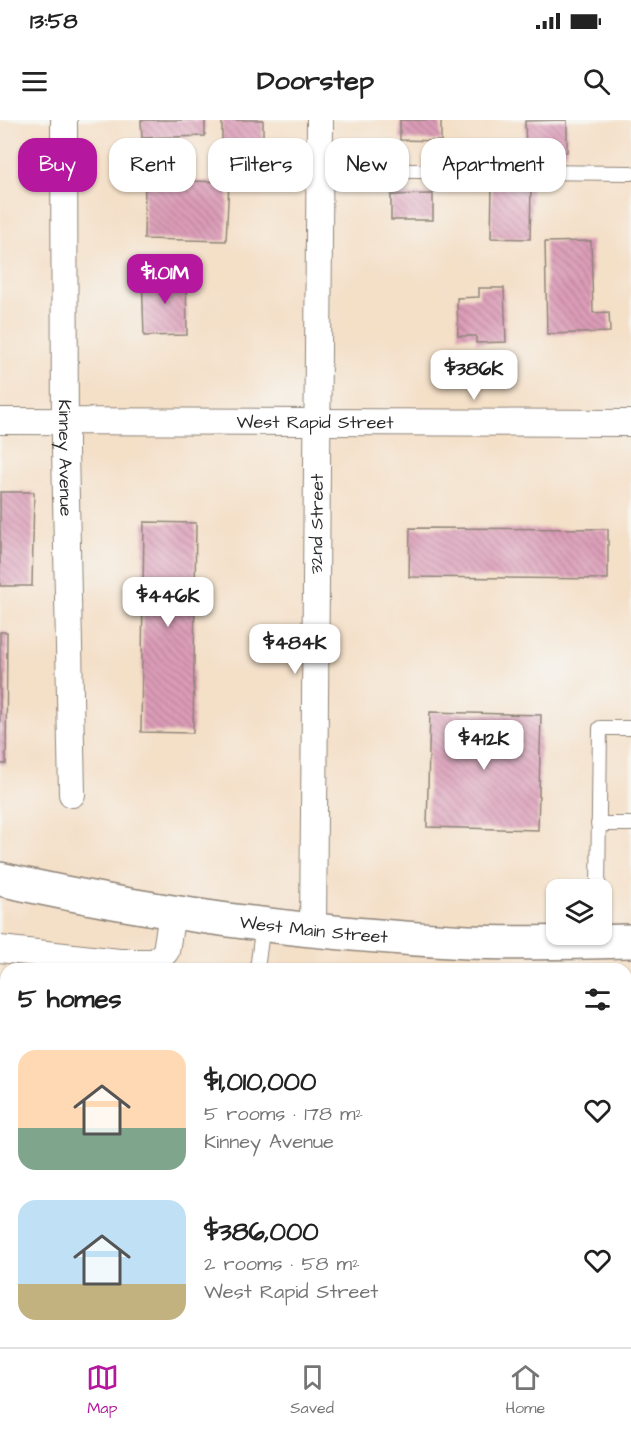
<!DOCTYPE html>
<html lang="en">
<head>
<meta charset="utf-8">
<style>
	:root { --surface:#fff; --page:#f2f2f2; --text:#222; --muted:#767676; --line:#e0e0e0; --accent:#b5179e }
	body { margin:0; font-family:"Architects Daughter",sans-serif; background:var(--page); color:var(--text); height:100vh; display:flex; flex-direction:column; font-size:22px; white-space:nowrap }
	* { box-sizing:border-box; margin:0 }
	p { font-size:20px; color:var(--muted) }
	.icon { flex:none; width:33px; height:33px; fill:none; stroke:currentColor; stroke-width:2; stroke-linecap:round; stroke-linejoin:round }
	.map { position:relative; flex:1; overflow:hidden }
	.panel { position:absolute; left:0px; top:843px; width:632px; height:384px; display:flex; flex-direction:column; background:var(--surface); border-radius:18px 18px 0 0; box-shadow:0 2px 4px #0004 }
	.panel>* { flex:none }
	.top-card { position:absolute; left:18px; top:18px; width:596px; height:54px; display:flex; gap:12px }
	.tools { position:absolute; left:546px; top:759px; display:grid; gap:12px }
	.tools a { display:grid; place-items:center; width:66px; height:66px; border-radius:12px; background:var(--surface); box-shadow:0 2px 4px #0004; font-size:30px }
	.price { position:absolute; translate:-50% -51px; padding:0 14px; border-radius:12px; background:#fff; color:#222; font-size:20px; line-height:39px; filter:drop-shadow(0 2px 3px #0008) }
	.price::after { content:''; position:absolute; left:50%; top:36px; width:18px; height:14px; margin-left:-9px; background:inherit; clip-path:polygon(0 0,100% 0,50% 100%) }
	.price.on { background:var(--accent); color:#fff }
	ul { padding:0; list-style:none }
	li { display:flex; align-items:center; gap:18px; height:150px; padding:0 18px }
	li span { display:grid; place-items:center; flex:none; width:168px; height:120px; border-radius:18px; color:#555 }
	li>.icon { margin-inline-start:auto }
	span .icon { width:72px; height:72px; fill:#fffc; stroke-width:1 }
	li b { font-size:26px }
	h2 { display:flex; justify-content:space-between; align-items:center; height:72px; padding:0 18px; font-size:26px }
	.pill { padding:0 21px; border-radius:18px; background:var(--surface); box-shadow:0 2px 4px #0004; font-size:21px; line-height:54px }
	.pill.on { background:var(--accent); color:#fff }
	.status { display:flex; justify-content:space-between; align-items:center; height:42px; padding:0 30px; background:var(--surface); direction:ltr }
	.status svg { height:16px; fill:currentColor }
	header { display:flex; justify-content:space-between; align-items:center; height:78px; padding:0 18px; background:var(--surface); font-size:27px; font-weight:700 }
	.tab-bar { display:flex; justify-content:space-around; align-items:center; height:84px; border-top:2px solid var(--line); background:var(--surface); font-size:16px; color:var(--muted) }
	.tab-bar a { display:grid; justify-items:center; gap:3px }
	.tab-bar .on { color:var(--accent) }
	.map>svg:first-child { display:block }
</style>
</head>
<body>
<div class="status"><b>13:58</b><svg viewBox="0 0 49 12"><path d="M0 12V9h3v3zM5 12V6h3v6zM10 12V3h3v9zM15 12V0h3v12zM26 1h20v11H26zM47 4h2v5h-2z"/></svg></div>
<header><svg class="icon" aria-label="menu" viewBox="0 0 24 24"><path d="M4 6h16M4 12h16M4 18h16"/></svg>Doorstep<svg class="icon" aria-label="search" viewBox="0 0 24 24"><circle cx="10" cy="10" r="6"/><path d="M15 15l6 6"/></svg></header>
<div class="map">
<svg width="631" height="1227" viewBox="0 0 631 1227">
	<defs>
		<pattern id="building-back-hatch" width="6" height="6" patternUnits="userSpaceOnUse" patternTransform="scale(1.5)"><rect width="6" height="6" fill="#dc9cb7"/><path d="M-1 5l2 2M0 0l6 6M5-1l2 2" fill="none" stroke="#b37f95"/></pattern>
	</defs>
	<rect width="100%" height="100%" fill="#f6f6f2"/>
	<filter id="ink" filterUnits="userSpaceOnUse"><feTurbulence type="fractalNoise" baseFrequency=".0167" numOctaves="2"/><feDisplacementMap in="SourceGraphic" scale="12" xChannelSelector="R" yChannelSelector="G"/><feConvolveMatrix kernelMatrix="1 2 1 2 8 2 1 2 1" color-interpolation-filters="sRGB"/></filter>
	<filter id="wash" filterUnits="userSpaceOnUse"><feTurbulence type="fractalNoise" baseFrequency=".008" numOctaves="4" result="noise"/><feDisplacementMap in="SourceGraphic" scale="24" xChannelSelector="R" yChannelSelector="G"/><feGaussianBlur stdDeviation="1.35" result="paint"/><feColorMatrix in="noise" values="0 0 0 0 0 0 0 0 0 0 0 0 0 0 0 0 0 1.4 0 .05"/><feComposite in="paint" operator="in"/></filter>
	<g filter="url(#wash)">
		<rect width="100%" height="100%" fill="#f4dfc7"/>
		<g id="blocks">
			<!-- building -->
			<path fill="url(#building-back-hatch)" d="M141 0H205V16L142 18Z
				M222 0H263V29H222Z
				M400 0H441V21L400 20Z
				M567 0V32L526 33 525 1Z
				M145 60 229 62 226 121 144 119Z
				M492 65 531 66 530 119 491 118Z
				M433 74V100H391V75Z
				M591 121 593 193 609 192 610 212 547 214 545 122Z
				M186 154 187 215 144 216 142 155Z
				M479 168H504L506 222 476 223V216H458L457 178 479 177Z
				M0 372H34L32 466H0Z
				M144 402 196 403 193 613 141 612Z
				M410 408 608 409V459L409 457Z
				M0 512H7L6 644H0Z
				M430 592 541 595 538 710 427 707Z
				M0 1138 6 1141V1149L0 1163Z
				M6 1188V1218L0 1215V1200Z
				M11 1221H65L62 1227H23Z"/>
		</g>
	</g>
	<g filter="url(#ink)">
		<use href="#blocks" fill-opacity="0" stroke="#908579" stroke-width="1.5"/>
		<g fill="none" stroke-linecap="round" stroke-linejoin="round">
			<defs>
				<path id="service" d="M320 50 631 53
					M598 704H631
					M598 770 600 608H631
					M257 849 263 804
					M0 923H6"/>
				<g id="minor">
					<path id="s1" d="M64 0 65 329 72 674"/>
					<path id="s2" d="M0 301 631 303"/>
					<path id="s3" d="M313 809 320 0"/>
					<path d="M0 829 119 842H156L166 831 172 793"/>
				</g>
				<g id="primary">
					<path id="s4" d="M0 759C154 794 310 814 468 822 522 824 577 822 631 821"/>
				</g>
			</defs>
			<!-- service casing -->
			<use href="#service" stroke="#908579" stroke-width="16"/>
			<!-- minor casing -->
			<use href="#minor" stroke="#908579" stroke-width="28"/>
			<!-- primary casing -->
			<use href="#primary" stroke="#908579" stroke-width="36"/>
			<!-- service -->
			<use href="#service" stroke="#fff" stroke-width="14"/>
			<!-- minor -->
			<use href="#minor" stroke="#fff" stroke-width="26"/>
			<!-- primary -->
			<use href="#primary" stroke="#fff" stroke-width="33"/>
		</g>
	</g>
	<g text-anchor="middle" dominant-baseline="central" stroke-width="4.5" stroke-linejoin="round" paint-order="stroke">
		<!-- street labels -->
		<g font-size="18" fill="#2b2b2b" stroke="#f6f6f2">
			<text stroke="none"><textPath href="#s2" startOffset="315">West Rapid Street</textPath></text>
			<text stroke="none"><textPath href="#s1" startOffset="338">Kinney Avenue</textPath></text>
			<text stroke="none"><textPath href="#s3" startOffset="405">32nd Street</textPath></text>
			<text stroke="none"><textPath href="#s4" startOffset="318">West Main Street</textPath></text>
		</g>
	</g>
</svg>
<div class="tools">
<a><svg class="icon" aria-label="layers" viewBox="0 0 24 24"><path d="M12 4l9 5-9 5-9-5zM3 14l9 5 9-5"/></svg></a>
</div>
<b class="price on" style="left:165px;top:185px">$1.01M</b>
<b class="price" style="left:474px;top:281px">$386K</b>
<b class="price" style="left:168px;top:508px">$446K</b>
<b class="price" style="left:295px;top:555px">$484K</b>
<b class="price" style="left:484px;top:651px">$412K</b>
<div class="top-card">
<a class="pill on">Buy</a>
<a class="pill">Rent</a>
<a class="pill">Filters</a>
<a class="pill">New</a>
<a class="pill">Apartment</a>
</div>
<section class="panel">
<h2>5 homes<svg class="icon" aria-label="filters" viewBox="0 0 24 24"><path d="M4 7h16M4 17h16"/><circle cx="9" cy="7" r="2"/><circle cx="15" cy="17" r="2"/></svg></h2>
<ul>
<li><span style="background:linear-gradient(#ffd9b3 65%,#7fa58c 0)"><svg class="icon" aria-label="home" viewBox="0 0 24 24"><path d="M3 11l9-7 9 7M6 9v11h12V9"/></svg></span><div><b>$1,010,000</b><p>5 rooms · 178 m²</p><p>Kinney Avenue</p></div><svg class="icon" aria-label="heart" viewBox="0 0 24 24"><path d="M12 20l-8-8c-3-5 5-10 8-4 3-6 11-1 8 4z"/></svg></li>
<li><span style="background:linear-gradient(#bfe0f5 70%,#c2b280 0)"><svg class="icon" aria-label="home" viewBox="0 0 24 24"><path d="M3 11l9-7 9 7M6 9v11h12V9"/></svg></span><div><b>$386,000</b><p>2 rooms · 58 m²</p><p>West Rapid Street</p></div><svg class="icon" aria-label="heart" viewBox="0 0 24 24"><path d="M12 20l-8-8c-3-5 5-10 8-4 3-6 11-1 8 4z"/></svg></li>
</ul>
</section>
</div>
<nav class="tab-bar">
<a class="on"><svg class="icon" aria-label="map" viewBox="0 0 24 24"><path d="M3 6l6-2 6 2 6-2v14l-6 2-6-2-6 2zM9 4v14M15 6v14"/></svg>Map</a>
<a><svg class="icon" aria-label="saved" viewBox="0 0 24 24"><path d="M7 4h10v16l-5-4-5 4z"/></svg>Saved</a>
<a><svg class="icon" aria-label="home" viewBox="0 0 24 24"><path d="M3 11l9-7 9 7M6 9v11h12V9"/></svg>Home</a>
</nav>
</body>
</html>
